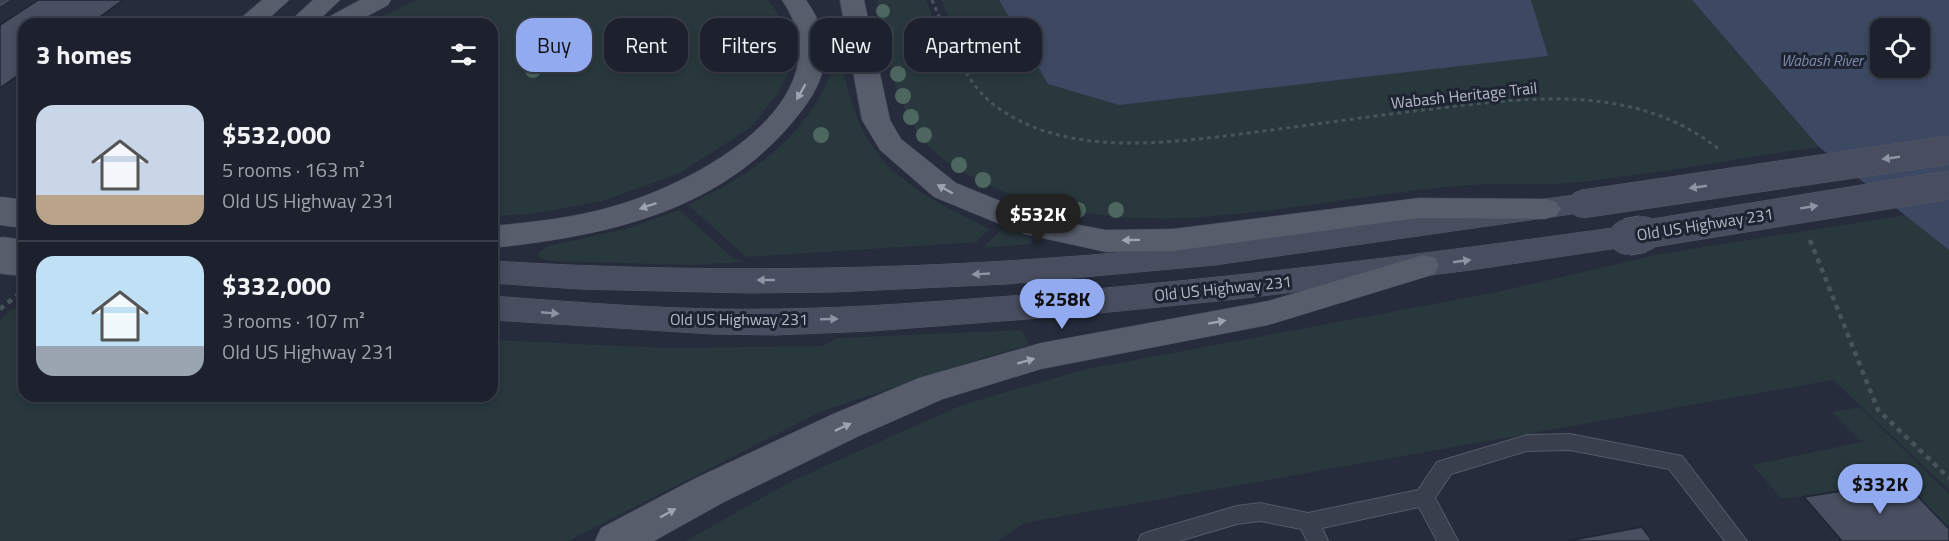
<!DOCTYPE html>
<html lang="en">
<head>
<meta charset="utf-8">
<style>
	:root { --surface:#1c212d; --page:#292e39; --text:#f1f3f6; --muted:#a0a3aa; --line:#3a3e49; --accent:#92aaf0 }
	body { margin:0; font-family:"Titillium Web",sans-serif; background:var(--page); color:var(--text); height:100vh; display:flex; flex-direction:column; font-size:22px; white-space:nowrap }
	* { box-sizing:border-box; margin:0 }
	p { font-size:20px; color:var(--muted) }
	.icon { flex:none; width:33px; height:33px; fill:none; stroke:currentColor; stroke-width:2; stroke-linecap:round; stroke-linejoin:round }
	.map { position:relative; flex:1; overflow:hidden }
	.sheet { position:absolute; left:18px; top:18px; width:480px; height:384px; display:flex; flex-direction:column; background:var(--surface); border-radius:18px; box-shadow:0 3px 9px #0003,0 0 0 2px var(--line) }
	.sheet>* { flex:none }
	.banner { position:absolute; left:516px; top:18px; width:570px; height:54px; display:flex; gap:12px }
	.buttons { position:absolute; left:1870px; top:18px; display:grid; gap:12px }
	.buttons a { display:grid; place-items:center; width:60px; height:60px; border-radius:12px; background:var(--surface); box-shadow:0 3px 9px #0003,0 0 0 2px var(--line); font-size:30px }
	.price { position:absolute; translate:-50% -51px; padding:0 14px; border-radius:21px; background:var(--accent); color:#111; font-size:20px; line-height:39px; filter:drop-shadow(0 2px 3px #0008) }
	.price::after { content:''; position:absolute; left:50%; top:36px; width:18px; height:14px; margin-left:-9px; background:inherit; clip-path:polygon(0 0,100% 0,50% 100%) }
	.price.on { background:#222; color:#fff }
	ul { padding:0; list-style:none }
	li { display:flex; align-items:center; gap:18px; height:150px; padding:0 18px }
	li+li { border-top:2px solid var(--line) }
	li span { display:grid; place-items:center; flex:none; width:168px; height:120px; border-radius:18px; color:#555 }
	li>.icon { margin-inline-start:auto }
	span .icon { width:72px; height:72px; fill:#fffc; stroke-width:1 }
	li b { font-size:26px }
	h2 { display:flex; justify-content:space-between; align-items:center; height:72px; padding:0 18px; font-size:26px }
	.chip { padding:0 21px; border-radius:18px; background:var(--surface); box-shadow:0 3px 9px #0003,0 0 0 2px var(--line); font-size:21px; line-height:54px }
	.chip.on { background:var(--accent); color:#111 }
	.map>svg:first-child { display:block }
</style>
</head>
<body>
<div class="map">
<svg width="1949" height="541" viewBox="0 0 1949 541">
	<rect width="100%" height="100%" fill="#262c3c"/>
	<!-- green -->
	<path fill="#28383d" d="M416 0H768L787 26 791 68 778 93 750 128 680 173 602 201 531 214 492 216V24H367Z
		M877 0H926L955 73 969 62 941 0H999L1048 84 1547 56 1531 0H1692L1819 147C1739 158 1660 173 1580 182 1549 186 1519 183 1488 184 1465 185 1442 187 1419 190 1277 206 1127 247 990 186 970 176 947 165 931 149 893 108 888 52 877 0Z
		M842 68C849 92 854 117 867 138 894 184 944 206 989 229L977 242 748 257 744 255 688 205C751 175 804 139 832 72Z
		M679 210 733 258 744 262 690 265 550 261 539 258V252L549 246 629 228Z
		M1906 215 1949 250V490L1833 380 1024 523 998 541H686L792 481 962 405 1087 369 1497 292 1660 254Z
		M1003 228 1032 238 1031 244 983 248Z
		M24 300V396H492V340L667 348 823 346 837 338 1022 330 1029 345 989 356 820 412 568 541H0V320Z
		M1860 407 1949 494V529L1903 481 1782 499 1752 465 1862 442 1832 412Z"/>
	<!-- water -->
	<path fill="#3d4863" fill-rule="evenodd" d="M999 0H1531L1548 56 1119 105 1048 84Z
		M1692 0H1949V250L1819 147ZM1881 28H1920V68H1881Z"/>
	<!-- building -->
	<path fill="#474f60" stroke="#202633" stroke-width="1.5" d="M38 0H123L90 24H24V71L0 88V25Z
		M1903 481 1949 529V541H1842L1804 497Z
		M1642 527 1652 541H1568Z"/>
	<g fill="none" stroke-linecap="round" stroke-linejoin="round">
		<defs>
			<path id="lane" d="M0 0H8L0 5Z
				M1570 434 1682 456 1747 541H1725L1669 469 1570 450 1527 451 1451 474 1435 498 1458 541H1437L1419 507 1322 528 1328 541H1307L1301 529 1260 521 1237 524 1179 541H1138L1141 535 1148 532 1237 506 1260 503 1308 513 1418 490 1437 462 1527 435Z"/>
			<path id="secondary" d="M1582 194 1593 197 1597 204 1593 211 1215 265 1007 284 835 292 749 293 578 289 492 283V261C692 273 891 271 1091 255 1170 249 1247 238 1326 227 1411 216 1497 206 1582 194Z
				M1627 226 1638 229 1643 237 1638 245 1471 270 1237 299 1080 315 872 331 776 335 712 334 492 320V296C587 303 683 311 778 309 860 308 942 301 1024 295 1226 279 1426 254 1627 226Z"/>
			<path id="primary" d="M262 0H289L263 24H234Z
				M313 0H340L315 24H287Z
				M360 0H391L388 5 353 24H321L325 19Z
				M782 0H806C833 38 831 72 803 109 727 210 613 235 492 248V226C533 222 574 218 614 206 693 184 851 101 782 0Z
				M840 0H864L890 120 901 139 956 183 1042 218 1106 230 1173 229 1419 198 1545 199 1556 202 1561 209 1556 216 1545 219 1419 218 1173 251 1106 252 1024 234 934 197 880 150 862 120Z
				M1423 255 1435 258 1439 266 1435 274 1268 325 1041 369 943 399 859 436 724 502 654 541H595L601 528 696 478 833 414 919 378 1041 343 1268 301Z"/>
		</defs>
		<!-- lane casing -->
		<use href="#lane" stroke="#545a67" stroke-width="2"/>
		<!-- secondary casing -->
		<use href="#secondary" stroke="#545a67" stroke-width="1"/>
		<!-- primary casing -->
		<use href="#primary" stroke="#424855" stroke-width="1"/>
		<!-- path-far1 -->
		<path stroke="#46555a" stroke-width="3" stroke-dasharray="4 4" stroke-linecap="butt" d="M932 0C949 38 964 86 1001 110 1064 152 1146 145 1217 137 1283 129 1349 119 1415 111 1520 99 1631 79 1720 150"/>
		<!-- path -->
		<path stroke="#46555a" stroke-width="4.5" stroke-dasharray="5 5" stroke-linecap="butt" d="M1810 240 1878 410 1949 478
			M0 309 19 294"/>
		<!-- lane -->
		<use href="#lane" fill="#393f4c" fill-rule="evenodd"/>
		<!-- secondary -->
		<use href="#secondary" fill="#484d5f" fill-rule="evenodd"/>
		<!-- primary -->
		<use href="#primary" fill="#585d6c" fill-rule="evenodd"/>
		<defs>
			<path id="secondary-bridge-far1" d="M1582 204 1949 150
				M1634 236 1949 185"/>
			<path id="secondary-bridge" d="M1627 237 1643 234"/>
			<path id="primary-bridge-far1" d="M0 211 24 214"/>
			<path id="primary-bridge" d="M0 255 24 258"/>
		</defs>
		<!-- secondary-bridge-far1 casing -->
		<use href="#secondary-bridge-far1" stroke="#545a67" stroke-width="29" stroke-linecap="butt"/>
		<!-- secondary-bridge casing -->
		<use href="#secondary-bridge" stroke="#545a67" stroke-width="38" stroke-linecap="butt"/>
		<!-- primary-bridge-far1 casing -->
		<use href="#primary-bridge-far1" stroke="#424855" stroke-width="29" stroke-linecap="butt"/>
		<!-- primary-bridge casing -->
		<use href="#primary-bridge" stroke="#424855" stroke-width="38" stroke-linecap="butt"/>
		<!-- secondary-bridge-far1 -->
		<use href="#secondary-bridge-far1" stroke="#484d5f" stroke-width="28"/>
		<!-- secondary-bridge -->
		<use href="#secondary-bridge" stroke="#484d5f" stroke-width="36"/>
		<!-- primary-bridge-far1 -->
		<use href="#primary-bridge-far1" stroke="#585d6c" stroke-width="28"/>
		<!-- primary-bridge -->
		<use href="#primary-bridge" stroke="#585d6c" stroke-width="36"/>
	</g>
	<!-- trees -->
	<g fill="#4e6660">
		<circle cx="883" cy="11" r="7"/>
		<circle cx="887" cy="33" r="7"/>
		<circle cx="533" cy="70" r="8"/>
		<circle cx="898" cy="74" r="8"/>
		<circle cx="903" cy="96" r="8"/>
		<circle cx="911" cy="117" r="8"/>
		<circle cx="821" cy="135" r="8"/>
		<circle cx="924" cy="135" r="8"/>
		<circle cx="959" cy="165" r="8"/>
		<circle cx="983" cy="180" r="8"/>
		<circle cx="1078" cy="210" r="8"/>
		<circle cx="1116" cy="210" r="8"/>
	</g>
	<!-- one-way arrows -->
	<defs><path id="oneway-solid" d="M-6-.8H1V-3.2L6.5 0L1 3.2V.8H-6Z" transform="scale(1.5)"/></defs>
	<g fill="#9ea3b0">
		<use href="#oneway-solid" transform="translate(801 92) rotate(120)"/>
		<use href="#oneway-solid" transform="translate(945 189) rotate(-150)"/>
		<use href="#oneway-solid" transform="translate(648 206) rotate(161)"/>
		<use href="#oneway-solid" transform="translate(1131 240) rotate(179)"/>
		<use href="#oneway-solid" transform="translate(1217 322) rotate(-10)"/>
		<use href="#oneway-solid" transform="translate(1026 361) rotate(-16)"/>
		<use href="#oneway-solid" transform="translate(843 427) rotate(-25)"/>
		<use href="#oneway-solid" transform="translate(668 513) rotate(-29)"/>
	</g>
	<g fill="#8f94a3">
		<use href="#oneway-solid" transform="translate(1891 158) rotate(172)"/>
		<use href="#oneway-solid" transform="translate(1698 187) rotate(172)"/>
		<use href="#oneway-solid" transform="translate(1809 207) rotate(-9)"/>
		<use href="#oneway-solid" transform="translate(1462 261) rotate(-8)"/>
		<use href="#oneway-solid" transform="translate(981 274) rotate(177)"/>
		<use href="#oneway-solid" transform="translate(766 280) rotate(180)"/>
		<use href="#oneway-solid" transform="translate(550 313) rotate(5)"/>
		<use href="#oneway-solid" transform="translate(829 319) rotate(-2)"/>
	</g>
	<g text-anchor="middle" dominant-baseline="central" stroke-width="6" stroke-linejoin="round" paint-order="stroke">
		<!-- far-water labels -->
		<g font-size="15" font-style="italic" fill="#7f8dac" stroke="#1e2431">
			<text x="1822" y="60">Wabash River</text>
		</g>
		<!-- street labels -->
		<g font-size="16" fill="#b5bac7" stroke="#1e2431">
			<text transform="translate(1464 95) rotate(-6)">Wabash Heritage Trail</text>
			<text transform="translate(1705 224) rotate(-9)">Old US Highway 231</text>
			<text transform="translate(1223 288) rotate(-6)">Old US Highway 231</text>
			<text x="739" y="319">Old US Highway 231</text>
		</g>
	</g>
</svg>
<div class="buttons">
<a><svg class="icon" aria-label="locate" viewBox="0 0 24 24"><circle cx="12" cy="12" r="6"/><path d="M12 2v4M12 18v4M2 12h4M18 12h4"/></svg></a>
</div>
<b class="price on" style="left:1038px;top:245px">$532K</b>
<b class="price" style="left:1062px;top:330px">$258K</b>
<b class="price" style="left:1880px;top:515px">$332K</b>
<div class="banner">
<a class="chip on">Buy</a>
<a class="chip">Rent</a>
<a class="chip">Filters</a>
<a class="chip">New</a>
<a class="chip">Apartment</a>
</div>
<section class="sheet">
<h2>3 homes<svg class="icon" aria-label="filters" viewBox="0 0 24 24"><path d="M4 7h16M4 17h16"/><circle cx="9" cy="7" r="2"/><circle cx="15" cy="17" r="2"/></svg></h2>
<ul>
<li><span style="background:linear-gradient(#c9d6e8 75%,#b9a48a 0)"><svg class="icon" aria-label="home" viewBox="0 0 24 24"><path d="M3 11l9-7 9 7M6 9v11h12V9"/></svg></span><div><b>$532,000</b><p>5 rooms · 163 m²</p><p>Old US Highway 231</p></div></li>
<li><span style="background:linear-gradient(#bfe0f5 75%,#9aa5b1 0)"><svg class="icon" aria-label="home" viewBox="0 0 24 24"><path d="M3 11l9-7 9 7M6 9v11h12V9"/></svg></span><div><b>$332,000</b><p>3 rooms · 107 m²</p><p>Old US Highway 231</p></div></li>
</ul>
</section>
</div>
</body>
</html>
